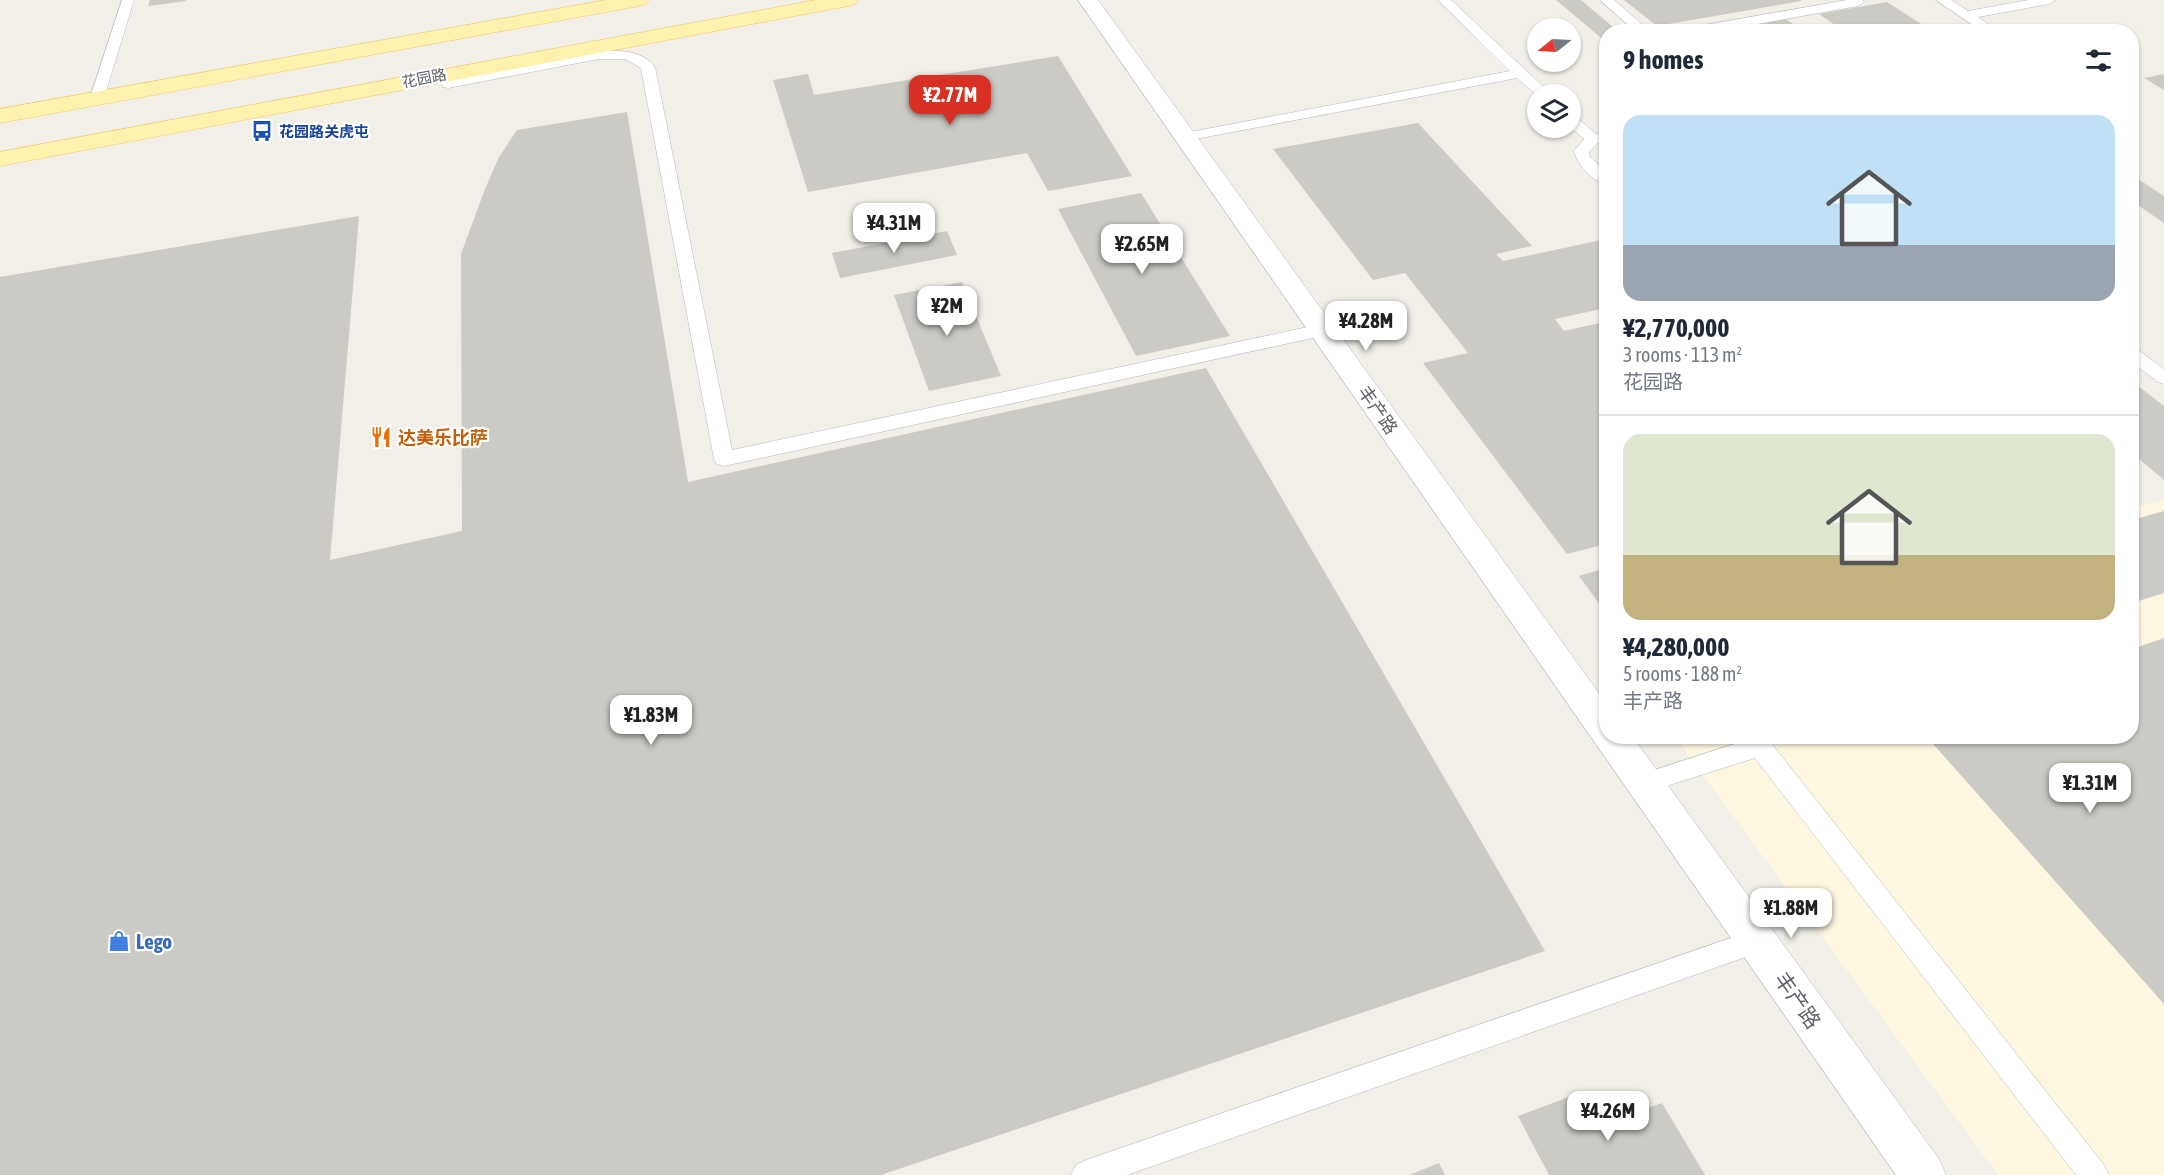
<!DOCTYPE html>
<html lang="en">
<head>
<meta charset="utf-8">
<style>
	:root { --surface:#fff; --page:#f2f2f3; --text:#1f2937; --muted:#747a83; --line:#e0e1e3; --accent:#d93025 }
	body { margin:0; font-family:"Asap Condensed","Noto Sans SC",sans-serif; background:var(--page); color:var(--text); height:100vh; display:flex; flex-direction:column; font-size:22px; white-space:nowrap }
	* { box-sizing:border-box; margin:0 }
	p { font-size:20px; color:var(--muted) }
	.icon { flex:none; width:33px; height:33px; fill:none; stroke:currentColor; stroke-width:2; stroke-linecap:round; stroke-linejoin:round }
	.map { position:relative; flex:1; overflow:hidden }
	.details { position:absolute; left:1599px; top:24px; width:540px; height:720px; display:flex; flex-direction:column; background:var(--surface); border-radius:24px; box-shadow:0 2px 4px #0004 }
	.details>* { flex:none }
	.needle { width:39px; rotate:252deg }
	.buttons { position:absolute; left:1527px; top:18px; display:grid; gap:12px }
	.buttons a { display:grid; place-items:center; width:54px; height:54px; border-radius:50%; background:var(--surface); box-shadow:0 2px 4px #0004; font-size:30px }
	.price { position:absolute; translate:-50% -51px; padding:0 14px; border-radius:12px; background:#fff; color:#222; font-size:20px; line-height:39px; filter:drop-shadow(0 2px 3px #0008) }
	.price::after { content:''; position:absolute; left:50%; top:36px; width:18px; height:14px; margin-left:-9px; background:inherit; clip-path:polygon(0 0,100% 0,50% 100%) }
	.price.on { background:var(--accent); color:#fff }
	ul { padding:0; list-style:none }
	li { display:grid; align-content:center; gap:12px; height:318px; padding:0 24px }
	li+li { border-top:2px solid var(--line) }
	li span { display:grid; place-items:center; height:186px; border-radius:18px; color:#555 }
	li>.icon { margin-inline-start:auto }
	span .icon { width:108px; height:108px; fill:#fffc; stroke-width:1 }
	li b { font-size:26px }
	h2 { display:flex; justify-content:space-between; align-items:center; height:72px; padding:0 24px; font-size:26px }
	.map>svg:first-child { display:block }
</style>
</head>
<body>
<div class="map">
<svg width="2164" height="1175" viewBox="0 0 2164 1175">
	<rect width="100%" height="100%" fill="#f1efe8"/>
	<!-- commercial -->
	<path fill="#fef7e0" d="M2164 500V1175H1998L1675 737 2132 736V509Z"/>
	<!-- building -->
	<path fill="#cccac5" d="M150 0H186V1L148 6Z
		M1556 0H1581L1619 32H1606V42Z
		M1624 0H1801V1L1657 26Z
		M1887 2 1929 29 1915 32H1845L1819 14Z
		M1786 19 1804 32H1724V30Z
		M1058 56 1132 176 1048 191 1027 153 808 192 773 80 808 74 814 95Z
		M2164 74V90L2144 78Z
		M627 112 688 482 1206 368 1545 951 881 1175H0V277L359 216 330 560 462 531 461 254 485 189 499 157 517 130Z
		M1418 123 1532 246 1496 254 1503 261 1606 239V308L1555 319 1564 331 1600 323 1606 331V544L1567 554 1423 363 1468 353 1405 273 1373 280 1273 149Z
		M2132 175 2164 196V223L2132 201Z
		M1141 193 1230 336 1136 356 1058 209Z
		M947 231 957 255 840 278 832 253Z
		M962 282 1001 376 929 391 894 295Z
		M2132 381 2164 406V480L2132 453Z
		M2164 511V593L2132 603V520Z
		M1606 568V613L1579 576Z
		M2164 638V1004L1926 736H2132V649Z
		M1577 1094 1596 1127 1662 1103 1705 1175H1549L1518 1116Z
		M1439 1163 1445 1175H1409Z"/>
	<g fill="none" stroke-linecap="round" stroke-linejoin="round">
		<defs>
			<path id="service" d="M122 0H134L104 98 102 101H92L90 98Z
				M1438 0H1451L1551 94 1538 96 1517 78 1185 141 1178 137 1185 133 1510 71Z
				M1600 0H1614L1651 32H1636Z
				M1847 0H1863L1864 2 1858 6 1713 32H1682L1688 28Z
				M1936 0H1951L1968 11 2028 0H2055L2049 4 1978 17 1999 32H1983Z
				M606 51C624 50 643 52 655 67L732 450 1322 324 1328 326 1331 330 1328 334 1322 336 724 466 717 464 714 459 641 68 625 59H599L448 88 443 87 438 74 440 71H450L453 79Z
				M1570 115 1575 116 1596 134 1606 133V141L1598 143 1589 152 1590 157 1606 172V184C1593 182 1577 164 1574 151L1584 139 1570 127Z
				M2132 348 2138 350 2164 369V384L2158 382 2132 362Z
				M1759 736 1768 739 2104 1165 2109 1175H2076L1755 758 1644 793 1636 790 1632 783 1636 776Z
				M1757 929 1766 932 1770 941 1766 950 1757 953 1127 1175H1071L1076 1165 1086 1160Z"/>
			<path id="tertiary" d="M1078 0H1098L1606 703V736H1632L1939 1159 1946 1175H1896Z"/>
			<path id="primary" d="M606 0H649L646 4 639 6 0 123V109Z
				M816 0H858L855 4 848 6 0 166V152Z"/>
		</defs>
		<!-- service casing -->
		<use href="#service" stroke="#b5b8bc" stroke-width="1"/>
		<!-- tertiary casing -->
		<use href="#tertiary" stroke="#b5b8bc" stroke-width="1"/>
		<!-- primary casing -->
		<use href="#primary" stroke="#f2c960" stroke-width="1"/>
		<!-- service -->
		<use href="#service" fill="#fff" fill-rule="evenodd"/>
		<!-- tertiary -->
		<use href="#tertiary" fill="#fff" fill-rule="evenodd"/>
		<!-- primary -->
		<use href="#primary" fill="#fff2af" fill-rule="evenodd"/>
	</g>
	<!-- icons -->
	<defs>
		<symbol id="bus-bare" viewBox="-9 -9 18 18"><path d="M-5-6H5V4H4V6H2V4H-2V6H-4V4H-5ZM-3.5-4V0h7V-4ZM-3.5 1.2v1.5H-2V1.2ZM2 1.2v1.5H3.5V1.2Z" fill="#1a4fb4" stroke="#fff" stroke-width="2.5" paint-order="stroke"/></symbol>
		<symbol id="restaurant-bare" viewBox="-9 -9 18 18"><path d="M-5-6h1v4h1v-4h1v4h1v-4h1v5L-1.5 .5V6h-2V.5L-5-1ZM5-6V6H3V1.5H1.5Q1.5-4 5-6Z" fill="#e8710a" stroke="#fff" stroke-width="2.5" paint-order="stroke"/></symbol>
		<symbol id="shop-bare" viewBox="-9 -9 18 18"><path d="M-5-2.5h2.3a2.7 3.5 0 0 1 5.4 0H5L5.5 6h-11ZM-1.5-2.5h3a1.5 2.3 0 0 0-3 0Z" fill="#3f7fe0" stroke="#fff" stroke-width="2.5" paint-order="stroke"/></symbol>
	</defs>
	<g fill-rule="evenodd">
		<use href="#bus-bare" x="247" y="116" width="30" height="30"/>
		<use href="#restaurant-bare" x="366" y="422" width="30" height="30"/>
		<use href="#shop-bare" x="104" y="926" width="30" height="30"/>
	</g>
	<g text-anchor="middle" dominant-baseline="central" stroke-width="4.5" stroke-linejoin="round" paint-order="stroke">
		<!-- far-street labels -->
		<g font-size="15" fill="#5f6368" stroke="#fff">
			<text transform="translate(424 78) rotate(-11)">花园路</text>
		</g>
		<!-- far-transit labels -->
		<g font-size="15" font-weight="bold" fill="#164399" stroke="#fff" text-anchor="start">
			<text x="279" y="131">花园路关虎屯</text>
		</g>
		<!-- street labels -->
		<g font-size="18" fill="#5f6368" stroke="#fff">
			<text transform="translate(1378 410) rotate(55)">丰产路</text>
		</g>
		<!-- food labels -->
		<g font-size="18" font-weight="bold" fill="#c56008" stroke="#fff" text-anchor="start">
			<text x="398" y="437">达美乐比萨</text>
		</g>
		<!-- near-shop labels -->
		<g font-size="21" font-weight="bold" fill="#366cbe" stroke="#fff" text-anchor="start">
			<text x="136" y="941">Lego</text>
		</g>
		<!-- near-street labels -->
		<g font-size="21" fill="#5f6368" stroke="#fff">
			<text transform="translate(1798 1000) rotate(55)">丰产路</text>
		</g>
	</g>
</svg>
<div class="buttons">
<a><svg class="needle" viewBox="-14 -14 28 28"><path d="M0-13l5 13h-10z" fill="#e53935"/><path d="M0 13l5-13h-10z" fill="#747a83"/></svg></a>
<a><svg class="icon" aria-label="layers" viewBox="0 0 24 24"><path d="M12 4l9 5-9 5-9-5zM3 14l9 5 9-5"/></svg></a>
</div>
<b class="price on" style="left:950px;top:126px">¥2.77M</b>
<b class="price" style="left:894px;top:254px">¥4.31M</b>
<b class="price" style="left:1142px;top:275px">¥2.65M</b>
<b class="price" style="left:947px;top:337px">¥2M</b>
<b class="price" style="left:1366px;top:352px">¥4.28M</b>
<b class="price" style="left:651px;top:746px">¥1.83M</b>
<b class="price" style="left:2090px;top:814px">¥1.31M</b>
<b class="price" style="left:1791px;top:939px">¥1.88M</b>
<b class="price" style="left:1608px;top:1142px">¥4.26M</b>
<section class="details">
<h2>9 homes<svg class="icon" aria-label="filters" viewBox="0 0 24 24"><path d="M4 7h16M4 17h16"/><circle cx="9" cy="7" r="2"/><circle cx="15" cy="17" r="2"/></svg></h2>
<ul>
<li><span style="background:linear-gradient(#bfe0f5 70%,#9aa5b1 0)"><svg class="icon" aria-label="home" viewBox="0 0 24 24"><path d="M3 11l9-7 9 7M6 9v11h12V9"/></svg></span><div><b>¥2,770,000</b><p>3 rooms · 113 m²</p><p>花园路</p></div></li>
<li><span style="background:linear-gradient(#dfe7d0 65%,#c2b280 0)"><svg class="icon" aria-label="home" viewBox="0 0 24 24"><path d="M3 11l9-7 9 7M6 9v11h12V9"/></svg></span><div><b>¥4,280,000</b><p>5 rooms · 188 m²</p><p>丰产路</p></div></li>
</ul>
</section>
</div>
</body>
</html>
